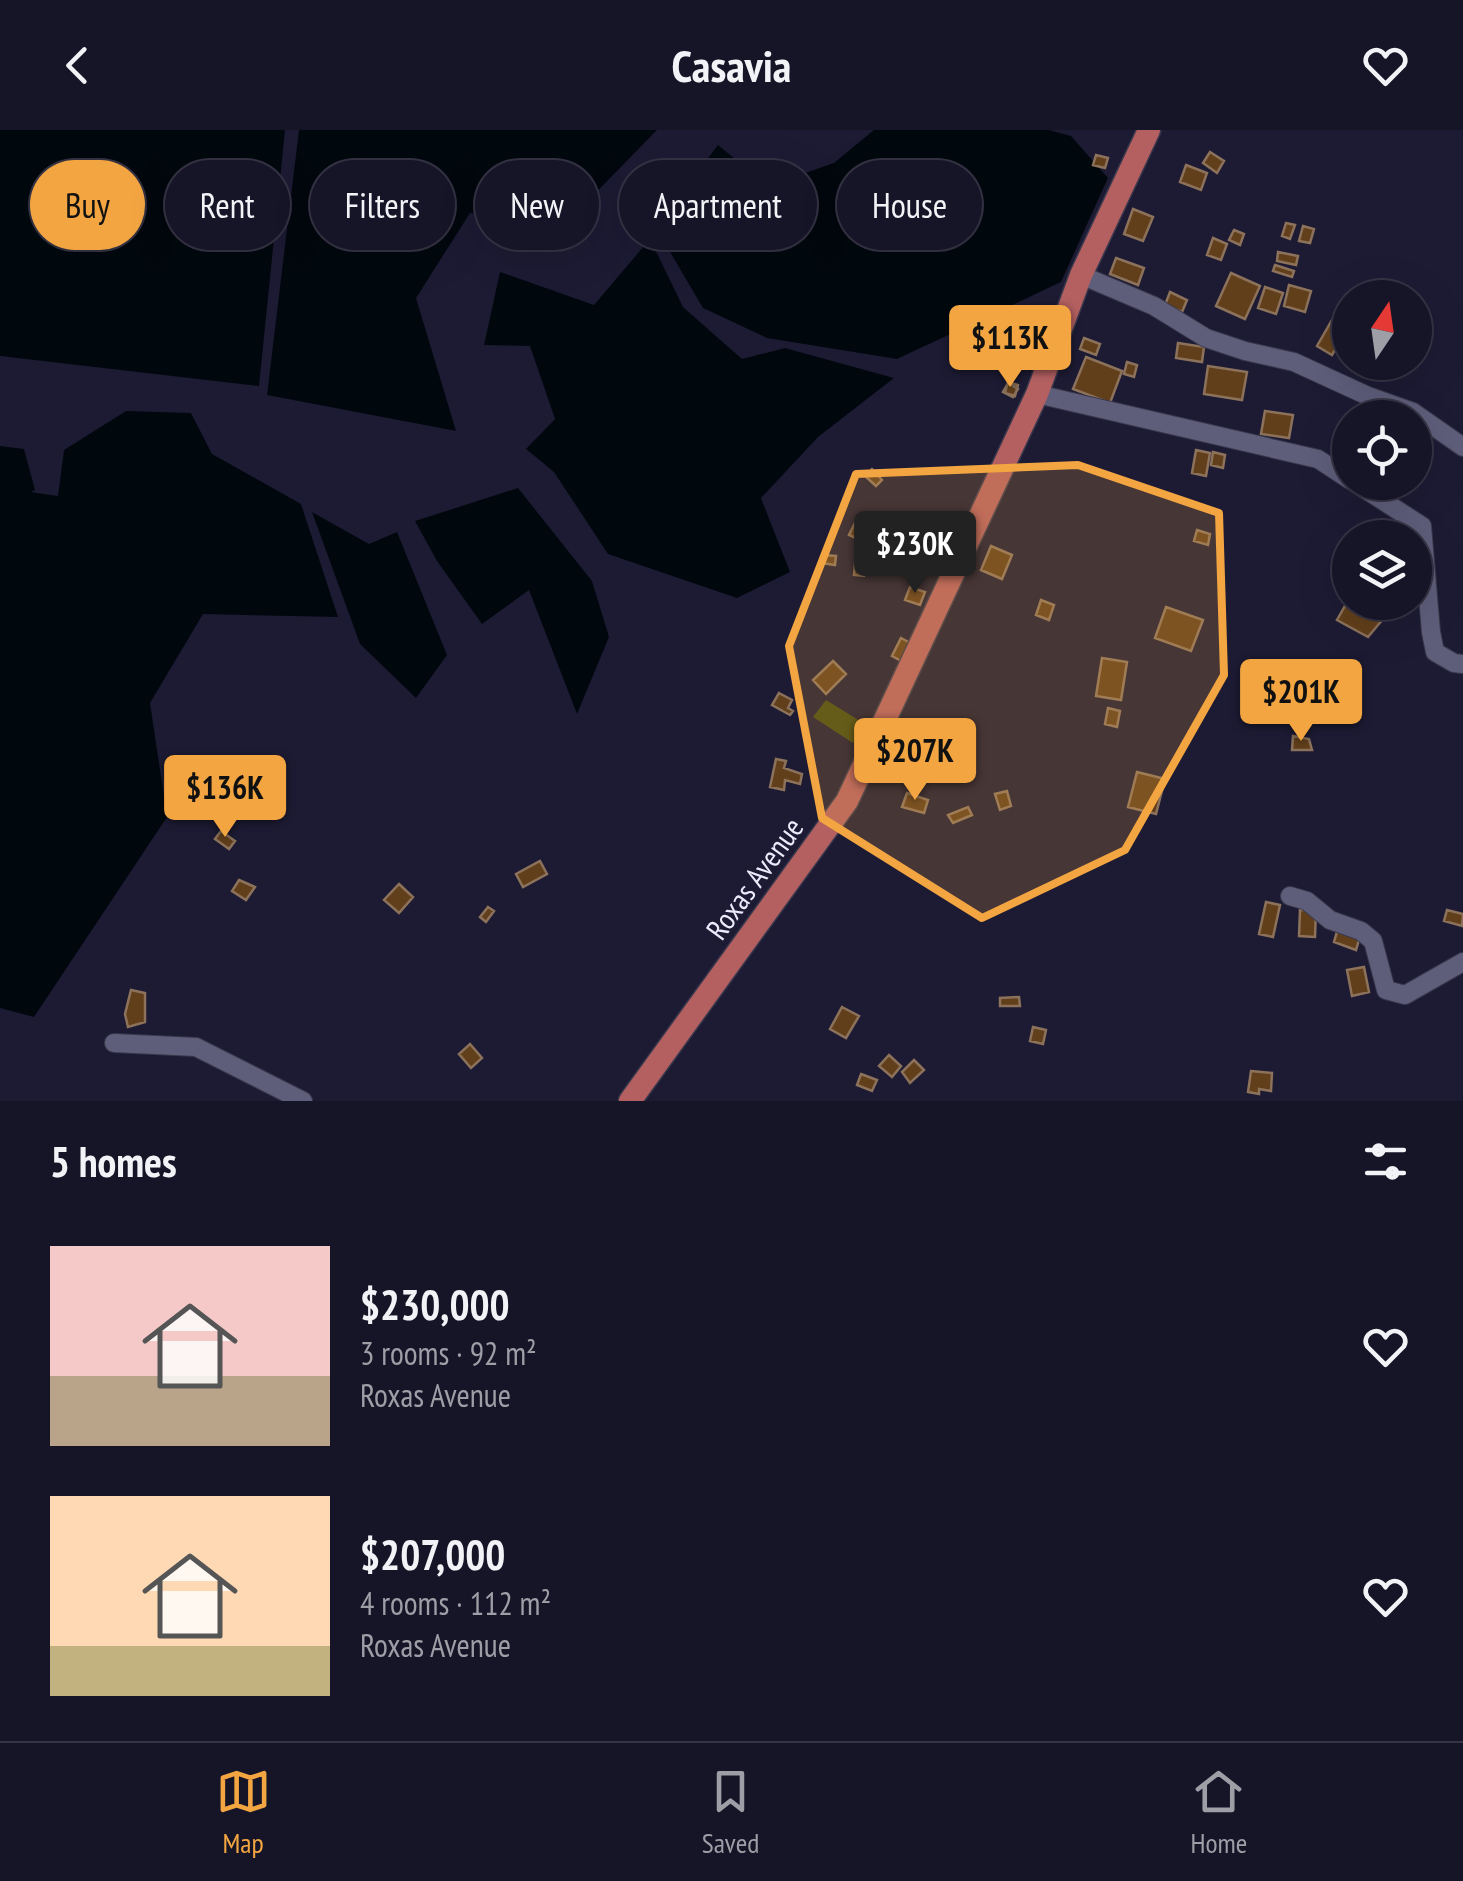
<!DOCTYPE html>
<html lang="en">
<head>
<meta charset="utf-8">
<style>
	:root { --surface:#161427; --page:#232133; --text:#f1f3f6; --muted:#9e9ea7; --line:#353344; --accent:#f2a541 }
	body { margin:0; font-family:"PT Sans Narrow",sans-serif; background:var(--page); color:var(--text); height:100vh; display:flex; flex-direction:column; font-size:38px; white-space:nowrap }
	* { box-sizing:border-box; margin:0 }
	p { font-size:32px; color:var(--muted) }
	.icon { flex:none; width:55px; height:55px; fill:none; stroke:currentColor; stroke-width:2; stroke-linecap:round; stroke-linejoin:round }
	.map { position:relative; height:971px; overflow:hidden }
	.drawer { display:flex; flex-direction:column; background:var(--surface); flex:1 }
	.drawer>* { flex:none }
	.top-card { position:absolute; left:30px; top:30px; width:1405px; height:90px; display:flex; gap:20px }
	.needle { width:65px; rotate:13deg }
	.controls { position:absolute; left:1332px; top:150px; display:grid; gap:20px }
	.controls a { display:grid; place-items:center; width:100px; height:100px; border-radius:50%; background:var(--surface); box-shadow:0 10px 40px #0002,0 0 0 2px var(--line); font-size:50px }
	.price { position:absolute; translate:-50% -85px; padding:0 22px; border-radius:10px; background:var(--accent); color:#111; font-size:32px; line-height:65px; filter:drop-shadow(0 2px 5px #0008) }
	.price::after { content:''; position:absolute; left:50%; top:60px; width:30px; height:22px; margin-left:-15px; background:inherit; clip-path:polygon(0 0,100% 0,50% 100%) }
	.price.on { background:#222; color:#fff }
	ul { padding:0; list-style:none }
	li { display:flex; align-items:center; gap:30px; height:250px; padding:0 50px }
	li span { display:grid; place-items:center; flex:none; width:280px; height:200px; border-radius:0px; color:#555 }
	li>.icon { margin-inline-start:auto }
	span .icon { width:120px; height:120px; fill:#fffc; stroke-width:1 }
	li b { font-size:42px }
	h2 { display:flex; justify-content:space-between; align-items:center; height:120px; padding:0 50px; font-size:42px }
	.tag { padding:0 35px; border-radius:45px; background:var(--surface); box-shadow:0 10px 40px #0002,0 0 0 2px var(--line); font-size:35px; line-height:90px }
	.tag.on { background:var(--accent); color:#111 }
	header { display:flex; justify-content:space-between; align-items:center; height:130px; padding:0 50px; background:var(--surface); font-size:45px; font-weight:600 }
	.tab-bar { display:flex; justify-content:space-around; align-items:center; height:140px; border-top:2px solid var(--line); background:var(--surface); font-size:28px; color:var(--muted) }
	.tab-bar a { display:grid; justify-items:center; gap:5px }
	.tab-bar .on { color:var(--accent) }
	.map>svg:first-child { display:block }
</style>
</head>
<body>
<header><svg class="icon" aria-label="back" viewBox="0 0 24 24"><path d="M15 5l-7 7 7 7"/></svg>Casavia<svg class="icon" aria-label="heart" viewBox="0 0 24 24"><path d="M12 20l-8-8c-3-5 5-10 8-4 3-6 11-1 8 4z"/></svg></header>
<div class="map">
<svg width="1463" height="971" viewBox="0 0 1463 971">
	<rect width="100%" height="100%" fill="#1d1b34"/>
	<!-- green -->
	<path fill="#444a0f" d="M826 570 865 594 853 613 813 587Z"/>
	<!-- water -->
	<path fill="#00080e" d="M0 0H285L259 256 0 226Z
		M299 0H657L567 92 470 83 416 168 456 301 267 265Z
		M874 0H1049L1071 6 1108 48 1061 152 897 229 767 208 703 178 656 98 718 15 768 56 834 33Z
		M650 109 683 177 742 229 785 218 894 248 818 307 761 368 790 442 737 468 608 424 554 342 526 319 555 289 530 216 484 215 500 142 594 175Z
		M126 281 191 283 212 324 301 374 338 487 203 484 150 573 167 687 34 887 0 878V316L24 319 35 360 31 362 58 366 64 320Z
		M518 358 592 451 609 507 577 584 529 460 482 494 437 431 415 391Z
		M312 382 369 414 397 402 447 525 416 568 360 514Z"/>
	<!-- building -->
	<path fill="#623f1b" stroke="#8c725b" stroke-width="2.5" d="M1210 22 1224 31 1217 43 1203 33Z
		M1096 25 1108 28 1105 38 1093 35Z
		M1186 35 1207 43 1201 60 1180 52Z
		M1133 79 1153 87 1143 111 1124 104Z
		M1286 93 1295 95 1290 109 1282 106Z
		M1303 96 1314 99 1310 113 1299 111Z
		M1234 100 1244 104 1240 115 1229 110Z
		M1213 108 1227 114 1221 130 1207 125Z
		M1278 122 1298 126 1296 135 1277 131Z
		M1116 128 1144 138 1138 155 1110 144Z
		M1275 135 1294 141 1292 147 1273 141Z
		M1231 143 1260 156 1245 189 1216 176Z
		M1289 155 1311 161 1305 182 1284 176Z
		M1265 157 1283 163 1276 184 1258 178Z
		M1170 162 1187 170 1182 182 1165 175Z
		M1332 190 1347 198 1332 225 1317 216Z
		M1084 208 1100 214 1096 225 1080 219Z
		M1178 213 1204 217 1202 232 1176 228Z
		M1086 227 1122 241 1110 273 1073 259Z
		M1127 232 1137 235 1134 247 1124 244Z
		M1208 236 1247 242 1242 270 1204 264Z
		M1008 252 1018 255 1015 266 1005 263Z
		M1008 253 1018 259 1013 267 1003 262Z
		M1265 281 1293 285 1289 308 1261 304Z
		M1196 320 1210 323 1206 346 1192 343Z
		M1213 322 1225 325 1223 338 1211 335Z
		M872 339 882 350 876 356 865 346Z
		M855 393 876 403 870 415 849 405Z
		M1197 400 1210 404 1208 415 1194 411Z
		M991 416 1012 425 1002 449 981 440Z
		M822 425 836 426 835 435 821 433Z
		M855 434 866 436 864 446 854 445Z
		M910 457 925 462 920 475 905 470Z
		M1350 467V472H1378L1393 477 1368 507 1337 490Z
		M1041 470 1054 475 1049 490 1036 485Z
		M1166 477 1203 490 1191 521 1155 508Z
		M901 508 916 516 907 534 892 526Z
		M1102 528 1127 532 1121 570 1096 566Z
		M833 531 846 544 826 564 813 550Z
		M779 563 792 570 788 578 793 581 790 585 772 575Z
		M1108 578 1120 581 1117 597 1105 594Z
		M1293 606 1309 609 1312 620H1292Z
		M776 629 786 631 784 638 802 644 800 654 785 650 784 660 770 657Z
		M1137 642 1165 649 1156 684 1128 677Z
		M1007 661 1011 676 1000 680 995 664Z
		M907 663 928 670 924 683 902 677Z
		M968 677 972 685 953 693 948 685Z
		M221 701 235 711 229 719 215 709Z
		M540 731 547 744 523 757 516 744Z
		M239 750 255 757 246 770 232 761Z
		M399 754 413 767 399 783 384 770Z
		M1266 772 1280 775 1273 807 1259 804Z
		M488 777 494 781 486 792 480 787Z
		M1300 780H1316L1315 807 1299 806Z
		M1447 780 1463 784 1462 796 1444 791Z
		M1338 798 1361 803 1356 820 1334 812Z
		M1364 837 1369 862 1352 866 1347 840Z
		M131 860 145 863V892L128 897 125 884Z
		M1019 867 1020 876H1000V868Z
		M842 877 859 886 846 908 830 899Z
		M1033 897 1046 900 1043 914 1030 911Z
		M470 914 482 928 471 938 459 924Z
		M889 925 901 936 892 947 879 936Z
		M914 930 924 940 910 953 902 942Z
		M1251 941 1272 943 1271 961 1259 959V964L1248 962Z
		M861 944 877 950 872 961 857 955Z"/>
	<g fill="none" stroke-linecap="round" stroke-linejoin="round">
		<defs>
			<path id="minor" d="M1081 145 1154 176 1206 208 1245 221 1294 232 1368 266 1413 282 1463 317
				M1037 264 1318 329 1350 350
				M1354 352 1422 396 1431 502 1435 522 1454 533 1463 534
				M1290 766 1307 771 1330 790 1361 801 1373 811 1386 860 1405 865 1463 832
				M114 913 196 917 303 971"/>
			<path id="major" d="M630 971 847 671 1037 264 1081 145 1149 0"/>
		</defs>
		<!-- minor casing -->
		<use href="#minor" stroke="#3a384c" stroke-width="20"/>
		<!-- major casing -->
		<use href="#major" stroke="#3a384c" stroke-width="25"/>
		<!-- minor -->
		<use href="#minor" stroke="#5e5e7b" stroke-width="18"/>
		<!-- major -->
		<use href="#major" stroke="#b46061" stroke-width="22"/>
	</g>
	<!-- marked area -->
	<path fill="#f2a541" fill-opacity="0.2" stroke="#f2a541" stroke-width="8" stroke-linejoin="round" d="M1078 335 1219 383 1224 545 1125 720 982 788 822 688 789 516 856 344Z"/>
	<g text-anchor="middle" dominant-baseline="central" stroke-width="8" stroke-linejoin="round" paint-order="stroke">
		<!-- street labels -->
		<g font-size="30" fill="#ebebfc" stroke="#1d1b34">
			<text transform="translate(754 748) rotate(-54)">Roxas Avenue</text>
		</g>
	</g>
</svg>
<div class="controls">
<a><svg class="needle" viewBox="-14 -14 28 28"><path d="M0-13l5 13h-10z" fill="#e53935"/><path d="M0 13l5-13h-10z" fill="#9e9ea7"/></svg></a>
<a><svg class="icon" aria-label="locate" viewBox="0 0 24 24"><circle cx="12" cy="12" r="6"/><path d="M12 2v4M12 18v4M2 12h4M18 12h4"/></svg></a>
<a><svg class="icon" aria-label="layers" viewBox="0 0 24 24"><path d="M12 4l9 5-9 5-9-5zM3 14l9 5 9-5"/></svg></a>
</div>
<b class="price" style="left:1010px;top:260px">$113K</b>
<b class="price on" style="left:915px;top:466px">$230K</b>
<b class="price" style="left:1301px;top:614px">$201K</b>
<b class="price" style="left:915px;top:673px">$207K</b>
<b class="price" style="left:225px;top:710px">$136K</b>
<div class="top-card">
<a class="tag on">Buy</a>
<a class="tag">Rent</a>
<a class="tag">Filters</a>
<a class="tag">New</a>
<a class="tag">Apartment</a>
<a class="tag">House</a>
</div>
</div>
<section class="drawer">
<h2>5 homes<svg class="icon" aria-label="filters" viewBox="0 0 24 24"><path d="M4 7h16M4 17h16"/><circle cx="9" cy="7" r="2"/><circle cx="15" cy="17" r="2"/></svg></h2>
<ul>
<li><span style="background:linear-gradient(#f6c9c9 65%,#b9a48a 0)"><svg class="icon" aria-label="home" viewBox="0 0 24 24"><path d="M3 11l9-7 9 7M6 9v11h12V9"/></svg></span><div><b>$230,000</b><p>3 rooms · 92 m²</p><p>Roxas Avenue</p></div><svg class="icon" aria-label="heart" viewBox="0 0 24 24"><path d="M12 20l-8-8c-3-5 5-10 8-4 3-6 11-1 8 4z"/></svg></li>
<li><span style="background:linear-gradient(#ffd9b3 75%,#c2b280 0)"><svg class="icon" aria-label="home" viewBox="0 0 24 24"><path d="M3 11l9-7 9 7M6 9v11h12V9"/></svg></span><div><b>$207,000</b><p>4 rooms · 112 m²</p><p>Roxas Avenue</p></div><svg class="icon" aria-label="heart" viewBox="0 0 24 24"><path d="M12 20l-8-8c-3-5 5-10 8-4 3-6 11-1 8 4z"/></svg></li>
</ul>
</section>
<nav class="tab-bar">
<a class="on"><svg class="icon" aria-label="map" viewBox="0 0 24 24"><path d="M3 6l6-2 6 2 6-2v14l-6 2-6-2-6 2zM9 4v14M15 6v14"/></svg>Map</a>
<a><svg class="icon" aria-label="saved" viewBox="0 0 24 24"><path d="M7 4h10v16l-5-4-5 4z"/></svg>Saved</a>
<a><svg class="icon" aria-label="home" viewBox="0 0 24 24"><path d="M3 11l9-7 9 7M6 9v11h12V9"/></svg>Home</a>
</nav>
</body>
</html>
